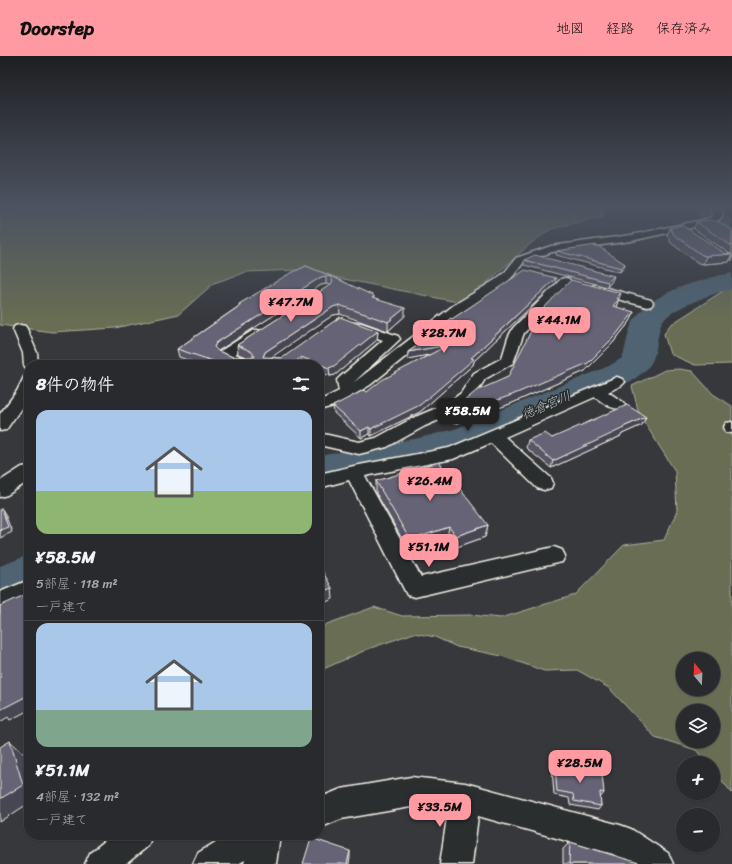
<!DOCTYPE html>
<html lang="ja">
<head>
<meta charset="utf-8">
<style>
	:root { --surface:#282a2d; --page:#303235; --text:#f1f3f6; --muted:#a5a7aa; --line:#444649; --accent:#ff9aa2 }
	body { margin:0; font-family:Sriracha,"Klee One",sans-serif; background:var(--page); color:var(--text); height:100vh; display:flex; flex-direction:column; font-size:15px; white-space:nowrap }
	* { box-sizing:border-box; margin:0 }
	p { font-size:13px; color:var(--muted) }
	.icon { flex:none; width:22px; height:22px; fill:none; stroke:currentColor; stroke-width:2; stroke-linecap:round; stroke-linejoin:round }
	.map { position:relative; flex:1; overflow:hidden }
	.side { position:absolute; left:24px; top:304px; width:300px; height:480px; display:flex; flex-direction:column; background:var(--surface); border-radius:16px; box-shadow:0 1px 3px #0004,0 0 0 1px var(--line) }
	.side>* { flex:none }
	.needle { width:26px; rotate:341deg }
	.buttons { position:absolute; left:676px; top:596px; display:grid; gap:8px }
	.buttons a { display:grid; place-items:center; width:44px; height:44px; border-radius:50%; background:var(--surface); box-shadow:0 1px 3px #0004,0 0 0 1px var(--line); font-size:20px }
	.price { position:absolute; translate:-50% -34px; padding:0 9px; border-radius:8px; background:var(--accent); color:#111; font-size:13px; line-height:26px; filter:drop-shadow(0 1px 2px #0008) }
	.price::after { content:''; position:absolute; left:50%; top:24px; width:12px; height:9px; margin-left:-6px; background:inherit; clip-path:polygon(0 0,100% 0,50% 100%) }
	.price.selected { background:#222; color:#fff }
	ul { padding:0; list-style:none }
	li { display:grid; align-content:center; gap:8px; height:212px; padding:0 12px }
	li+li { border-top:1px solid var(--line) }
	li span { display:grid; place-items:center; height:124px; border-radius:12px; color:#555 }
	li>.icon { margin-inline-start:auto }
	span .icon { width:72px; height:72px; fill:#fffc; stroke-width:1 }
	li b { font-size:17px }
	h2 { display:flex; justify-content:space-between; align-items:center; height:48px; padding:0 12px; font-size:17px }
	header { display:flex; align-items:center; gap:24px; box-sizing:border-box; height:56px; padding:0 20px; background:var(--accent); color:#111 }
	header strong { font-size:19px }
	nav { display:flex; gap:22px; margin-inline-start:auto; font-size:14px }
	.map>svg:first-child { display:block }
</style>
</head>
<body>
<header>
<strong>Doorstep</strong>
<nav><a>地図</a><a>経路</a><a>保存済み</a></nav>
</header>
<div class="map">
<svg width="732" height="808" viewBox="0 0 732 808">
	<rect width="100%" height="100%" fill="#36383c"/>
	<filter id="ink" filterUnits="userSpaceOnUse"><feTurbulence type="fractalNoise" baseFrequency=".025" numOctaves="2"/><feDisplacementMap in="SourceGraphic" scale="8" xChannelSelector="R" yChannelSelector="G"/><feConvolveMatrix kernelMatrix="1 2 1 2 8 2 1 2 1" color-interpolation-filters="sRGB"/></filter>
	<g filter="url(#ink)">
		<!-- green -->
		<path fill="#676d53" stroke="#aeaf9e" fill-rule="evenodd" d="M0 152H604L603 160 551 173 531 187 468 244 462 247 299 214 246 216 214 227 179 258 115 272 52 276 0 269Z
			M732 232V308L695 309 670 298 664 278 670 269 726 233Z
			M679 313 692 315 713 338 732 350V737L713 714V707H707L696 694 655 681 609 632 577 614 544 615 502 600 457 591 435 581 414 577 368 593 319 615V574L327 568 374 551 402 560 471 559 501 562 575 539 624 489 664 484 677 455 675 415 639 358 632 330 665 314ZM683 603H713V633H683ZM683 655H713V685H683Z"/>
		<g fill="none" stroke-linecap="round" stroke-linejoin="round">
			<!-- river -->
			<path fill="#4f6473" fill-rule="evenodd" d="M694 152H714L720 157 732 163V178C716 174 702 167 694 152Z
				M732 217V233C716 236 671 252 662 266 660 270 659 276 658 281 654 305 653 310 633 324L479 392 419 408 319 428V400L419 382 455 373 609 310 622 302C627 290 627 275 634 264 651 236 701 223 732 217Z
				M29 499V541L0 552V510Z"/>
			<defs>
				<path id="minor" d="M710 152H720L723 157 720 163 713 167 631 185 552 196 524 206 513 220 503 230 464 255 445 269 370 329 337 349 319 354V344L325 342 339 335 337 324 340 321 383 284 351 273 349 270 351 267H361L398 280 400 283 353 327 454 249 495 224 505 216 516 202 551 190 631 179 707 163 713 160V157Z
					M565 222 569 223 571 226 559 241 524 277 513 307 485 323 473 343 460 355 425 370 387 391 359 398 319 389V377L359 386 376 382 413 362 448 347 461 337 474 317 502 302 508 282 513 272 561 223Z
					M596 229 651 244 653 247 651 250 647 251 592 236 590 233 592 230Z
					M20 269 25 270 27 273 37 297 38 309H29V313L26 312 24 309 23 297 13 273 15 270Z
					M257 274 262 275 264 278 262 281 235 298 253 306 255 309C243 309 225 310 217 299L219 296 252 275Z
					M29 319V341L6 374 0 375V358L17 335 24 321Z
					M617 321 622 323 625 326 622 329 608 336 623 346 625 349 623 352C612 355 604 347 595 341L505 381 551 422 553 427 551 432 544 434 537 432 491 387 453 403 365 420 421 521 554 491 562 494 565 500 562 506 415 541 407 539 349 424 319 432V418L354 410 449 392Z
					M732 366V377L726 376 724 371 726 367Z
					M29 410V425L7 439 0 441V425L22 411Z
					M29 524V544L0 557V536Z
					M411 721 465 727 620 769 631 773 668 797 673 808H629L613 798 478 760 472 808H440L448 755 411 751 341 763 319 772V742L341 733Z
					M112 779H152L148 790 126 808H85L90 797Z
					M227 779H280L276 808H244L245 804 238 808H193L198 797Z"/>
			</defs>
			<!-- minor casing -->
			<use href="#minor" stroke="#f4f1e8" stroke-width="3"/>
			<!-- minor -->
			<use href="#minor" fill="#2a2d2e" fill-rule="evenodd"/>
		</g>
		<!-- wall -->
		<path fill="#585665" stroke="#f4f1e8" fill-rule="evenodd" d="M696 166 732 174V205V199L729 206 703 208 698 207 671 187 667 179 670 172 726 198H730L694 173Z
			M595 191 625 208 624 212 620 216 556 199 557 195Z
			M524 204 612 225 607 231 524 209Z
			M306 210 374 240V243L405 260 388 275 340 258 333 259 271 301 282 302 378 275 377 284 335 319 330 320 319 316V309H201L179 301 177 293 239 250V248ZM326 228 331 229 237 289 238 298 246 301H233L218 295 321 229Z
			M556 222 555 228 474 305 473 309 420 356 371 380 369 378 361 382 334 357 333 350 367 336 430 298 408 303V296L429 282V278L452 263Z
			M619 243 616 251 631 264 612 288 585 315 510 348 454 368 451 360 453 351 462 347 508 321Z
			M642 369 622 378 621 380 551 412 526 392 528 384 552 382Z
			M376 425 488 469 485 481 454 492 447 482 409 495 376 437Z
			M555 709 604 737 600 742 601 750 598 754 570 749 569 742 554 739 552 713Z
			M570 786 639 808H563V793Z"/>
		<!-- shaded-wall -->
		<path fill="#474653" stroke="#f4f1e8" d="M732 198 729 206 703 208 706 200Z
			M625 208 624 212 620 216 621 212Z
			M326 220V228L321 229 218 295 214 291 216 287 321 221Z
			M614 220 612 225 607 231 608 226Z
			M556 222 555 228 474 305 473 309 420 356 371 380V373L471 302Z
			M621 237 616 251 611 258 616 242Z
			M339 249 340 258 333 259 266 305 263 301 265 296 333 251Z
			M405 252V260L388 275V266Z
			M634 256 631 264 612 288 585 315 510 348 454 368 455 359Z
			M378 275 377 284 335 319 330 320 329 312Z
			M448 289V295L408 303V296Z
			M301 301V309H292Z
			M646 361 642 369 622 378 621 380 551 412 553 405 623 371Z
			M369 371V378L361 382V375Z
			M2 453 5 458 12 476 0 482Z
			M488 469 485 481 454 492 456 480Z
			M449 471 447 482 409 495 410 484Z
			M332 532 333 543 319 549V537Z
			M29 639V654L10 664 8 661 0 666V652Z
			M10 685 25 699 29 712V747L0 766V743Z
			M350 795V802L349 808H347Z"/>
		<!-- building -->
		<path fill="#666476" stroke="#f4f1e8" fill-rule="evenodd" d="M711 164 719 166 732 174V190L696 166Z
			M682 169 726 198H732L706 200 702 199 674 179 670 172Z
			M596 189 594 191 598 190 625 208 621 212 557 195Z
			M535 199 614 220 608 226 524 204Z
			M306 210 331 220 374 240 372 242 405 252 388 266 339 249 333 251 265 296 263 301 282 302 340 261 378 275 334 310 329 312 301 301 292 309H225L177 293 241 249 239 248 287 219ZM326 220 331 221 333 226 330 229 237 289 252 296 255 301H233L218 295 214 291 216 287 321 221Z
			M525 214 556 222 471 302 474 303 420 349 371 373 369 371 361 375 333 350 364 334 367 336 382 324 448 289 408 296 433 279 429 278 451 262 452 263Z
			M571 224 621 237 616 242 619 243 613 250 634 256 615 280 588 307 512 339 455 359 453 351 462 347 476 335 508 321 541 255Z
			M627 349 646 361 623 371 624 372 553 405 528 384 545 377 552 382Z
			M439 406 488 469 456 480 449 471 410 484 376 425Z
			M29 440V457L23 442Z
			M0 453H2L8 471 0 474Z
			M319 509 332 532 319 537Z
			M29 537V639L0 654V550Z
			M10 685 23 729 0 743V691Z
			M555 709 602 717 604 737 600 736 601 750 574 745 573 738 557 735Z
			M311 782 350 795 347 808H303Z
			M570 786 639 807V808H569Z"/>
	</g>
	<!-- sky -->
	<linearGradient id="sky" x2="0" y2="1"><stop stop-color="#1e1f21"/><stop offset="0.57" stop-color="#4c5361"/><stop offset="1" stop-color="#4c5361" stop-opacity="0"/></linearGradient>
	<rect width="732" height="265" fill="url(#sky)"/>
	<g text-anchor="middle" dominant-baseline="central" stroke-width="3" stroke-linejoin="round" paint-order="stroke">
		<!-- water labels -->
		<g font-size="13" font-style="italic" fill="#b2b9b9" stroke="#2a2d2e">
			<text transform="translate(546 349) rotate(-23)">徳倉宮川</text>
		</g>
	</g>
</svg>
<div class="buttons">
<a><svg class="needle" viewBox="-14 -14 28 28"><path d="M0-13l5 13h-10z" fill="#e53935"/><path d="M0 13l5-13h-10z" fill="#a5a7aa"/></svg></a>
<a><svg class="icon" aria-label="layers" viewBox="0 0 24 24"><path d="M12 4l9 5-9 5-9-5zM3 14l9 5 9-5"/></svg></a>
<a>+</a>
<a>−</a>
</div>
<b class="price" style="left:291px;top:267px">¥47.7M</b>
<b class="price" style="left:559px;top:285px">¥44.1M</b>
<b class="price" style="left:444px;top:298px">¥28.7M</b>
<b class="price selected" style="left:468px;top:376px">¥58.5M</b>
<b class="price" style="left:430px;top:446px">¥26.4M</b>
<b class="price" style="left:429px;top:512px">¥51.1M</b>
<b class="price" style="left:580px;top:728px">¥28.5M</b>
<b class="price" style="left:440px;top:772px">¥33.5M</b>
<section class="side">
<h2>8件の物件<svg class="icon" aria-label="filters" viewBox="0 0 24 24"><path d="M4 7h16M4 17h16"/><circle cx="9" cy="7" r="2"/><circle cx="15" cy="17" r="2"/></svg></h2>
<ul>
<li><span style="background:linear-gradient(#a9c7e8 65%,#8fb573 0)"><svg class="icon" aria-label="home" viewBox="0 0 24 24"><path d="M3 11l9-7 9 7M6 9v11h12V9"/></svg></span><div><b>¥58.5M</b><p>5部屋 · 118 m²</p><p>一戸建て</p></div></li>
<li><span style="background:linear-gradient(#a9c7e8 70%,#7fa58c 0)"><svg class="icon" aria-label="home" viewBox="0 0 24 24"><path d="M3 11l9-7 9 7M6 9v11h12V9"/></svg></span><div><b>¥51.1M</b><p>4部屋 · 132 m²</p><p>一戸建て</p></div></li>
</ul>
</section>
</div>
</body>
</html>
